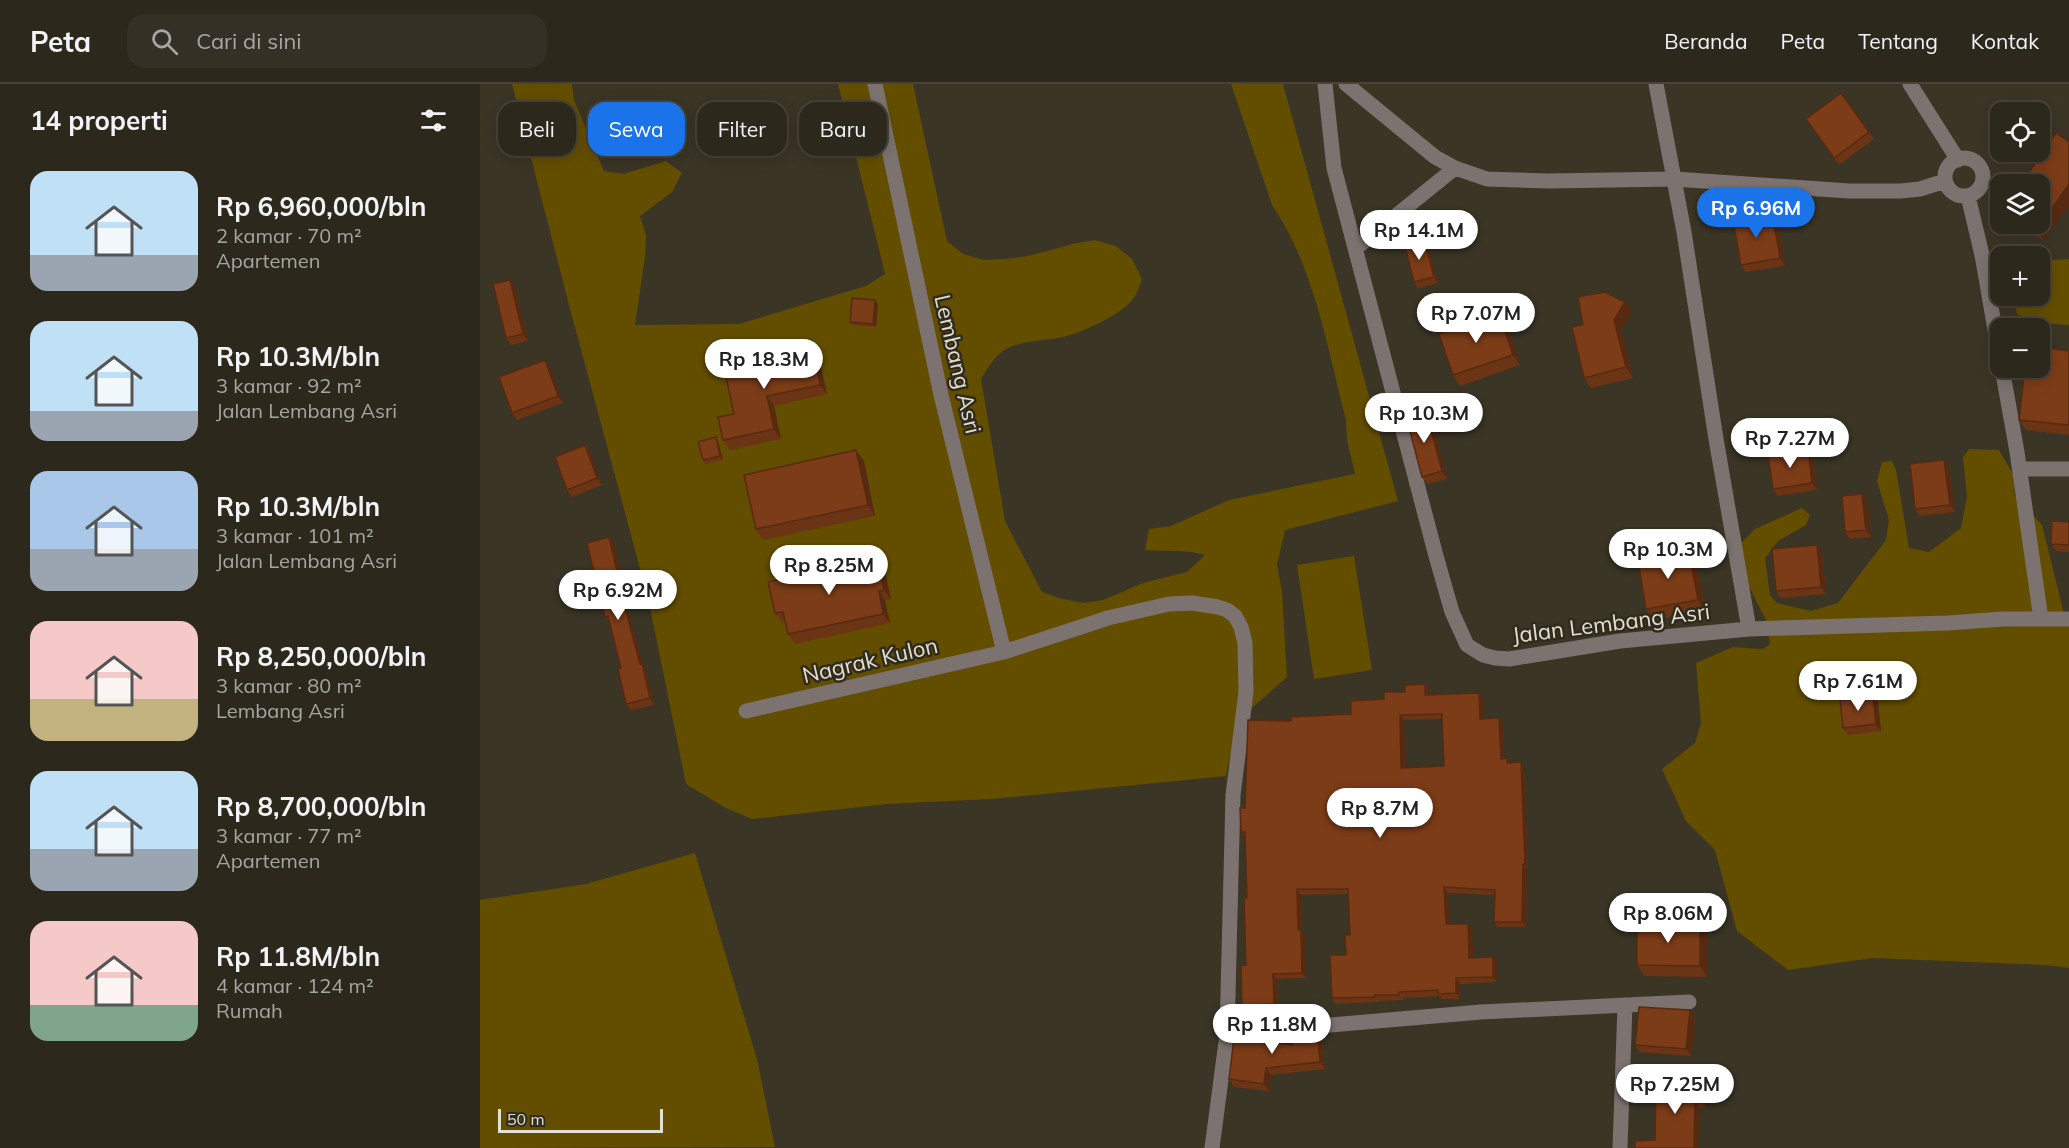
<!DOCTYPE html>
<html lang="id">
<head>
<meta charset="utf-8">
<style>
	:root { --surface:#2c281c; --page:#343025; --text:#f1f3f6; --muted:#a6a6a3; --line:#48443b; --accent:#1a73e8 }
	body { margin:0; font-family:Mulish,sans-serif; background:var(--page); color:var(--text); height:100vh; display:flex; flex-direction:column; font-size:22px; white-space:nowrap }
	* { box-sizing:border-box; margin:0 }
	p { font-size:20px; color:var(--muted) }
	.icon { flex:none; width:33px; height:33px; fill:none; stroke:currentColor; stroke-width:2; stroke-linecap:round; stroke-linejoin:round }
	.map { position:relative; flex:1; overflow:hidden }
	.details { display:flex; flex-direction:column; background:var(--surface); width:480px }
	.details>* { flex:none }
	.guide { position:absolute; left:18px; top:18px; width:570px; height:54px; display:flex; gap:12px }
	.controls { position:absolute; left:1510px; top:18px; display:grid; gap:12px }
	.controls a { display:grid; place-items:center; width:60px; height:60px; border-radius:12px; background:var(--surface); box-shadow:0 3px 15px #0003,0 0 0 2px var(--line); font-size:30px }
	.scale { position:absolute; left:18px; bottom:15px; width:165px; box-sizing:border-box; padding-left:6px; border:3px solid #e2dfd5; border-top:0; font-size:16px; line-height:21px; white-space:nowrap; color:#e2dfd5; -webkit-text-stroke:4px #302b1b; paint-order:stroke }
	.price { position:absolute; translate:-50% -51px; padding:0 14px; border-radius:21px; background:#fff; color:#222; font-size:20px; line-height:39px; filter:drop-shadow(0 2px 3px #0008) }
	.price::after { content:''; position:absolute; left:50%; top:36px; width:18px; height:14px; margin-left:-9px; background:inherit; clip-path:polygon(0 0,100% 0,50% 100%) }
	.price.current { background:var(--accent); color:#fff }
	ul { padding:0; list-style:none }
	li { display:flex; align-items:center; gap:18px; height:150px; padding:0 30px }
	li span { display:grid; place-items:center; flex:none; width:168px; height:120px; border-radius:18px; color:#555 }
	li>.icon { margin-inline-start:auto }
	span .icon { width:72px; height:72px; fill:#fffc; stroke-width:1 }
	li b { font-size:26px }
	h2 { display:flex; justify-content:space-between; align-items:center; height:72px; padding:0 30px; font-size:26px }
	.chip { padding:0 21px; border-radius:18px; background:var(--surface); box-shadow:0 3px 15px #0003,0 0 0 2px var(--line); font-size:21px; line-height:54px }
	.chip.current { background:var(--accent); color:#fff }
	header { display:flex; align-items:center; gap:36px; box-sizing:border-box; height:84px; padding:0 30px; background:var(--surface); border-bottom:2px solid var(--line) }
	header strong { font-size:28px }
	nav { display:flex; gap:33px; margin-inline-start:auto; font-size:21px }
	.search { width:420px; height:54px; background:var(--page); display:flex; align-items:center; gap:15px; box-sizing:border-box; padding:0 21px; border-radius:18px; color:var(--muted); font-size:22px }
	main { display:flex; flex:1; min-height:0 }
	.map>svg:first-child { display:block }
</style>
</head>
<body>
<header>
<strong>Peta</strong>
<div class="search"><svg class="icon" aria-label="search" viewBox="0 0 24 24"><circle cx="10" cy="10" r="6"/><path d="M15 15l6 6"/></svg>Cari di sini</div>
<nav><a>Beranda</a><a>Peta</a><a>Tentang</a><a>Kontak</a></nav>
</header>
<main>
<section class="details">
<h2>14 properti<svg class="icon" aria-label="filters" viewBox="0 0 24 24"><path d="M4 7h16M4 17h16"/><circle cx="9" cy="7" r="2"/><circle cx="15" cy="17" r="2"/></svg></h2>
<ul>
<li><span style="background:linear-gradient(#bfe0f5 70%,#9aa5b1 0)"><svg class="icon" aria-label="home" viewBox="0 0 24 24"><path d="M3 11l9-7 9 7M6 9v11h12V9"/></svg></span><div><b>Rp 6,960,000/bln</b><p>2 kamar · 70 m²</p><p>Apartemen</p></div></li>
<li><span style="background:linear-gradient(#bfe0f5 75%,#9aa5b1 0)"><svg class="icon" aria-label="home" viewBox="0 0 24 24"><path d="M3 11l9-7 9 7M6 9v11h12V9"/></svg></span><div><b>Rp 10.3M/bln</b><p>3 kamar · 92 m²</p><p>Jalan Lembang Asri</p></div></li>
<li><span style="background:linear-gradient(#a9c7e8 65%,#9aa5b1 0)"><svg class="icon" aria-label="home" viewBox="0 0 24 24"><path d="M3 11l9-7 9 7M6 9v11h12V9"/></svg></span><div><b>Rp 10.3M/bln</b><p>3 kamar · 101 m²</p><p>Jalan Lembang Asri</p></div></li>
<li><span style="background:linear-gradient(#f6c9c9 65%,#c2b280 0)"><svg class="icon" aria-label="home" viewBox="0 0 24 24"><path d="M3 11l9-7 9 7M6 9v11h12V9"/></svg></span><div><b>Rp 8,250,000/bln</b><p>3 kamar · 80 m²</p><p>Lembang Asri</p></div></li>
<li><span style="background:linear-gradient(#bfe0f5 65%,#9aa5b1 0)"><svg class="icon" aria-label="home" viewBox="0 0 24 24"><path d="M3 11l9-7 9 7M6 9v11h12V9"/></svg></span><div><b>Rp 8,700,000/bln</b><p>3 kamar · 77 m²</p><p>Apartemen</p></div></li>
<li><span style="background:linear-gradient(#f6c9c9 70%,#7fa58c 0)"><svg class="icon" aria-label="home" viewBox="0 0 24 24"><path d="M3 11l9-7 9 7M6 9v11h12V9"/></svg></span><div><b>Rp 11.8M/bln</b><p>4 kamar · 124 m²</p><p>Rumah</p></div></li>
</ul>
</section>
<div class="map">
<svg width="1589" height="1064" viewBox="0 0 1589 1064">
	<rect width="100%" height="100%" fill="#3a3525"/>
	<!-- green -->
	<path fill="#634e00" d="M32 0H92L94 16 124 87 143 90 186 77 202 89 192 108 160 132 166 151 165 173 155 241 259 240 386 202 405 190 358 0H433L467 157 483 170 504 176 526 175 548 172 593 160 615 156 636 162 652 175 662 195C660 200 658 207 655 212 646 229 601 249 583 253 565 257 545 256 528 264 515 271 508 283 501 295L525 437 562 508 582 515 604 519 623 516 663 499 707 488 725 471C706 465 685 468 665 466L669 445 691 442 749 416 875 390 867 356 866 336C848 266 834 182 792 121L751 0H803L918 417 805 446 797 481 802 508 807 593 757 637 746 692 512 715 407 720 272 735 244 723 206 700 168 514 89 221Z
		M1589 175V241L1555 239 1537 230 1533 212H1560V177Z
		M1489 365 1519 366 1533 390 1535 412 1562 441 1587 542H1589V884L1567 881 1392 874 1308 886 1257 847 1235 766 1206 737 1182 685 1215 659 1221 639 1216 579 1253 563 1283 565 1290 560 1285 534 1262 489 1261 459 1275 445 1322 424 1330 431 1326 441 1298 457 1285 474 1290 511 1297 519 1331 527 1358 519 1406 456 1409 436 1397 397 1402 378 1412 377 1416 386 1429 464 1449 468 1481 444 1487 413 1483 373Z
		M874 472 892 586 834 595 817 481Z
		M215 769 277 975 295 1063 0 1064V816L106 800Z"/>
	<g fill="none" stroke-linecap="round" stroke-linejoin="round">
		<!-- minor -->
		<path stroke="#7c7370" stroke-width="15" d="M395 0 461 311 524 568
			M845 0 854 84 956 472 972 528 987 561 1003 571 1015 574 1029 575 1140 557 1269 545 1468 539 1523 535H1589
			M866 0 955 73 975 84 1007 95 1068 97 1194 95 1369 107H1421L1440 105 1465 97
			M1176 0 1204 148 1236 355 1269 545
			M1430 0 1478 76
			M1465 93a19 19 0 1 1 38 0a19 19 0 1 1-38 0Z
			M1488 112 1502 171 1521 280
			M876 164 975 84
			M1522 284 1537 368 1561 535
			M1540 385H1589
			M266 627 524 568 628 534 689 520 712 519 738 523 747 526 755 532 761 543 765 559 766 608 753 711 747 950 732 1064
			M747 950 1001 928 1209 918
			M1140 1064 1145 921"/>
	</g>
	<!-- wall -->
	<path fill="#6b3415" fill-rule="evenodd" d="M1361 9 1394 55 1359 81 1326 35Z
		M1292 129 1297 136 1305 182 1266 188 1261 181Z
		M1539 140H1560L1564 157Z
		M948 161 958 199 938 204 934 198Z
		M35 203 48 257 31 261 26 254Z
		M1145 218 1152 228 1141 246 1153 294 1111 304 1104 294 1103 241Z
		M398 220 396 243 372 241 370 238Z
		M1019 230 1027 240 1040 281 980 302 973 291Z
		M1589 267V351L1546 346 1539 336Z
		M339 274 347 310 294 322 301 355 250 366 243 356 254 330Z
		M70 283 83 319 37 336 32 329Z
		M946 327 951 334 967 395 947 400 942 393Z
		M236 353 238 357 243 376 225 380 223 376Z
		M105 361 110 368 122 401 92 413 87 406Z
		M1333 372 1337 406 1298 412 1293 405Z
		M384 377 395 432 283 456 276 445Z
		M1469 383 1475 428 1440 432 1435 425Z
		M1382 410 1387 417 1391 453 1370 455 1365 448Z
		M1589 438V468L1576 467 1571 460Z
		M129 453 134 460 152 542 163 581 166 586 174 621 151 626 146 620 141 584 130 539 125 533Z
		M1209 467 1216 478 1225 527 1174 536 1166 525Z
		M1342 468 1346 510 1301 514 1296 507Z
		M397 474 404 483 411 515 405 517 410 539 315 560 308 550 305 538 302 539 295 529Z
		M949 605V611L1003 614 1004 635 1019 634 1023 640 1024 675 1030 678 1044 683 1048 785H1047L1046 843H1018L1014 838V811L968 809 969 840H988L992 845 993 874 1017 878V898L980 900V915H962L960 912 923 914V916L899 917V918L855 920 852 914 866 871 870 851 868 810 821 811 822 847 825 852 826 894 797 895 798 925 766 927 762 922 766 881 767 814 765 753 761 748 765 724 811 637 871 630 904 615 925 608ZM962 635 964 682 925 684 924 636Z
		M1393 612 1398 619 1401 647 1368 651 1363 644Z
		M1220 838 1228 848 1227 893 1164 892 1157 881Z
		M1210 926 1215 934 1211 972 1160 968 1155 961Z
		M837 944 842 952 845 985 791 991 789 1007 754 1003 749 995 812 961Z
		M1227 1001V1024H1219L1218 1064H1155L1175 1056Z"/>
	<!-- shaded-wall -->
	<path fill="#572a11" d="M1589 100V121L1564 157 1557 146Z
		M1292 129 1297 136 1305 182 1300 174Z
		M944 155 948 161 958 199 954 193Z
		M30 196 35 203 48 257 43 250Z
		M395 216 398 220 396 243 393 240Z
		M1145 218 1152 228 1141 246 1153 294 1146 283 1134 236Z
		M1019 230 1027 240 1040 281 1033 271Z
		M333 265 339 274 347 310 340 301Z
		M65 276 70 283 83 319 78 312Z
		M287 312 294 322 301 355 294 345Z
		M946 327 951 334 967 395 962 387Z
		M236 353 238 357 243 376 240 372Z
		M105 361 110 368 122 401 117 394Z
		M1328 365 1333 372 1337 406 1332 399Z
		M376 366 384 377 395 432 388 421Z
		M1464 376 1469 383 1475 428 1470 421Z
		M1382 410 1387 417 1391 453 1386 446Z
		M129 453 134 460 152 542 163 581 166 586 174 621 170 614 160 580 148 535Z
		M1337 461 1342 468 1346 510 1341 503Z
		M1209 467 1216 478 1225 527 1218 516Z
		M397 474 404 483 411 515 404 506Z
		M399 507 405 517 410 539 403 530Z
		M945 600 949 605V616L945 611Z
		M999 609 1003 614 1004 641 1000 635Z
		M1393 612 1398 619 1401 647 1396 640Z
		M920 631 924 636 925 689 921 684Z
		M1019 634 1023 640 1025 680 1021 675Z
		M1041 678 1044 683 1048 785 1045 780Z
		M1043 780 1047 785 1046 843 1042 838Z
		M964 803 968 809 970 846 966 840Z
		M817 805 821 811 822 847 825 852 826 894 822 889 818 846Z
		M1220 838 1228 848 1227 893 1220 882Z
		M988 840 992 845 993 879 989 874Z
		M1013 873 1017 878V898L1013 893Z
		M793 890 797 895 798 925 794 920Z
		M976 894 980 900V915L976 909Z
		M1210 926 1215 934 1211 972 1206 965Z
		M837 944 842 952 845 985 840 978Z
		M786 984 791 991 789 1007 784 1000Z
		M1223 995 1227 1001V1024L1223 1018Z
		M1215 1018 1219 1024 1218 1064H1214Z"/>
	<!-- building -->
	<path fill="#7c3c18" stroke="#572a11" stroke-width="1.5" fill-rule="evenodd" d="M1361 9 1389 48 1354 74 1326 35Z
		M1576 49 1589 58V100L1557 146 1547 140H1560V100H1541Z
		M1292 129 1300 174 1261 181 1253 136Z
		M944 155 954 193 934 198 925 162Z
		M30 196 43 250 26 254 13 200Z
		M1125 208 1145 218 1134 236 1146 283 1104 294 1092 243 1103 241 1098 213Z
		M372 214 395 216 393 240 370 238Z
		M1019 230 1033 271 973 291 959 250Z
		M1560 263 1589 267V341L1539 336 1545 284H1560Z
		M333 265 340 301 287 312 294 345 243 356 238 333 254 330 244 284Z
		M65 276 78 312 32 329 19 293Z
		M946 327 962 387 942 393 926 332Z
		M236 353 240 372 223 376 218 358Z
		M105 361 117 394 87 406 75 373Z
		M1328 365 1332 399 1293 405 1288 371Z
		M376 366 388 421 276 445 264 391Z
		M1464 376 1470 421 1435 425 1430 380Z
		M1382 410 1386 446 1365 448 1362 412Z
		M1572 437 1589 438V461L1571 460Z
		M129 453 148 535 160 580 162 579 170 614 146 620 138 585 141 584 128 532 125 533 107 459Z
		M1337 461 1341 503 1296 507 1292 465Z
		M1209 467 1218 516 1166 525 1158 476Z
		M397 474 404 506 399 507 403 530 308 550 303 528 295 529 288 498Z
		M945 600V611L999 609 1000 635 1019 634 1021 675 1027 674V679L1041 678 1045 780H1043L1042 838H1014L1015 806 964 803 966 840H988L989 874 1013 873V893L976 894V909L958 910V906L919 908V911H895V913L852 914 850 871H866L865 851H870L868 805H817L818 846H821L822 889 793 890 794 920 762 922 761 882 766 881 764 814H767L765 748H761L760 724H765L768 636 811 637V633L871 630V617L904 615V608H925V601ZM962 630 964 682 921 684 920 631Z
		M1393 612 1396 640 1363 644 1360 616Z
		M1157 837 1220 838V882L1157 881Z
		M1159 923 1210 926 1206 965 1155 961Z
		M837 944 840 978 786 984 784 1000 749 995 754 954 812 961 810 947Z
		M1201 995H1223V1018H1215L1214 1064H1155V1057L1175 1056 1176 999 1201 998Z"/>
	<g text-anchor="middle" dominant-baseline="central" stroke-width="5" stroke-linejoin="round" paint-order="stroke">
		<!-- street labels -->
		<g font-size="22" fill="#e2dfd5" stroke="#302b1b">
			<text transform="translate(478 280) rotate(77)">Lembang Asri</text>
			<text transform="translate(1131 539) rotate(-7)">Jalan Lembang Asri</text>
			<text transform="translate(390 576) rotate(-13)">Nagrak Kulon</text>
		</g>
	</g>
</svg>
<div class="controls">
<a><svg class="icon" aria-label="locate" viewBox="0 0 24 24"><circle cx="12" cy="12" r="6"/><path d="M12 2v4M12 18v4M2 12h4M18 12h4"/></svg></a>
<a><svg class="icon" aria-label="layers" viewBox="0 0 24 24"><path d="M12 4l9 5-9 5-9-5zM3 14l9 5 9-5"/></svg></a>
<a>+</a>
<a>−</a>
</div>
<div class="scale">50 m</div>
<b class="price current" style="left:1276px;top:155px">Rp 6.96M</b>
<b class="price" style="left:939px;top:177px">Rp 14.1M</b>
<b class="price" style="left:996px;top:260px">Rp 7.07M</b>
<b class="price" style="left:284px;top:306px">Rp 18.3M</b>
<b class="price" style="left:944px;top:360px">Rp 10.3M</b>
<b class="price" style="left:1310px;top:385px">Rp 7.27M</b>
<b class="price" style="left:1188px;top:496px">Rp 10.3M</b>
<b class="price" style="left:349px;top:512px">Rp 8.25M</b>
<b class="price" style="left:138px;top:537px">Rp 6.92M</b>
<b class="price" style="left:1378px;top:628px">Rp 7.61M</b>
<b class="price" style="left:900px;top:755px">Rp 8.7M</b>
<b class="price" style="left:1188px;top:860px">Rp 8.06M</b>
<b class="price" style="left:792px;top:971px">Rp 11.8M</b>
<b class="price" style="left:1195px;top:1031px">Rp 7.25M</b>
<div class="guide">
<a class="chip">Beli</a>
<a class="chip current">Sewa</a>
<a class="chip">Filter</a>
<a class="chip">Baru</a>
</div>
</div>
</main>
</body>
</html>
